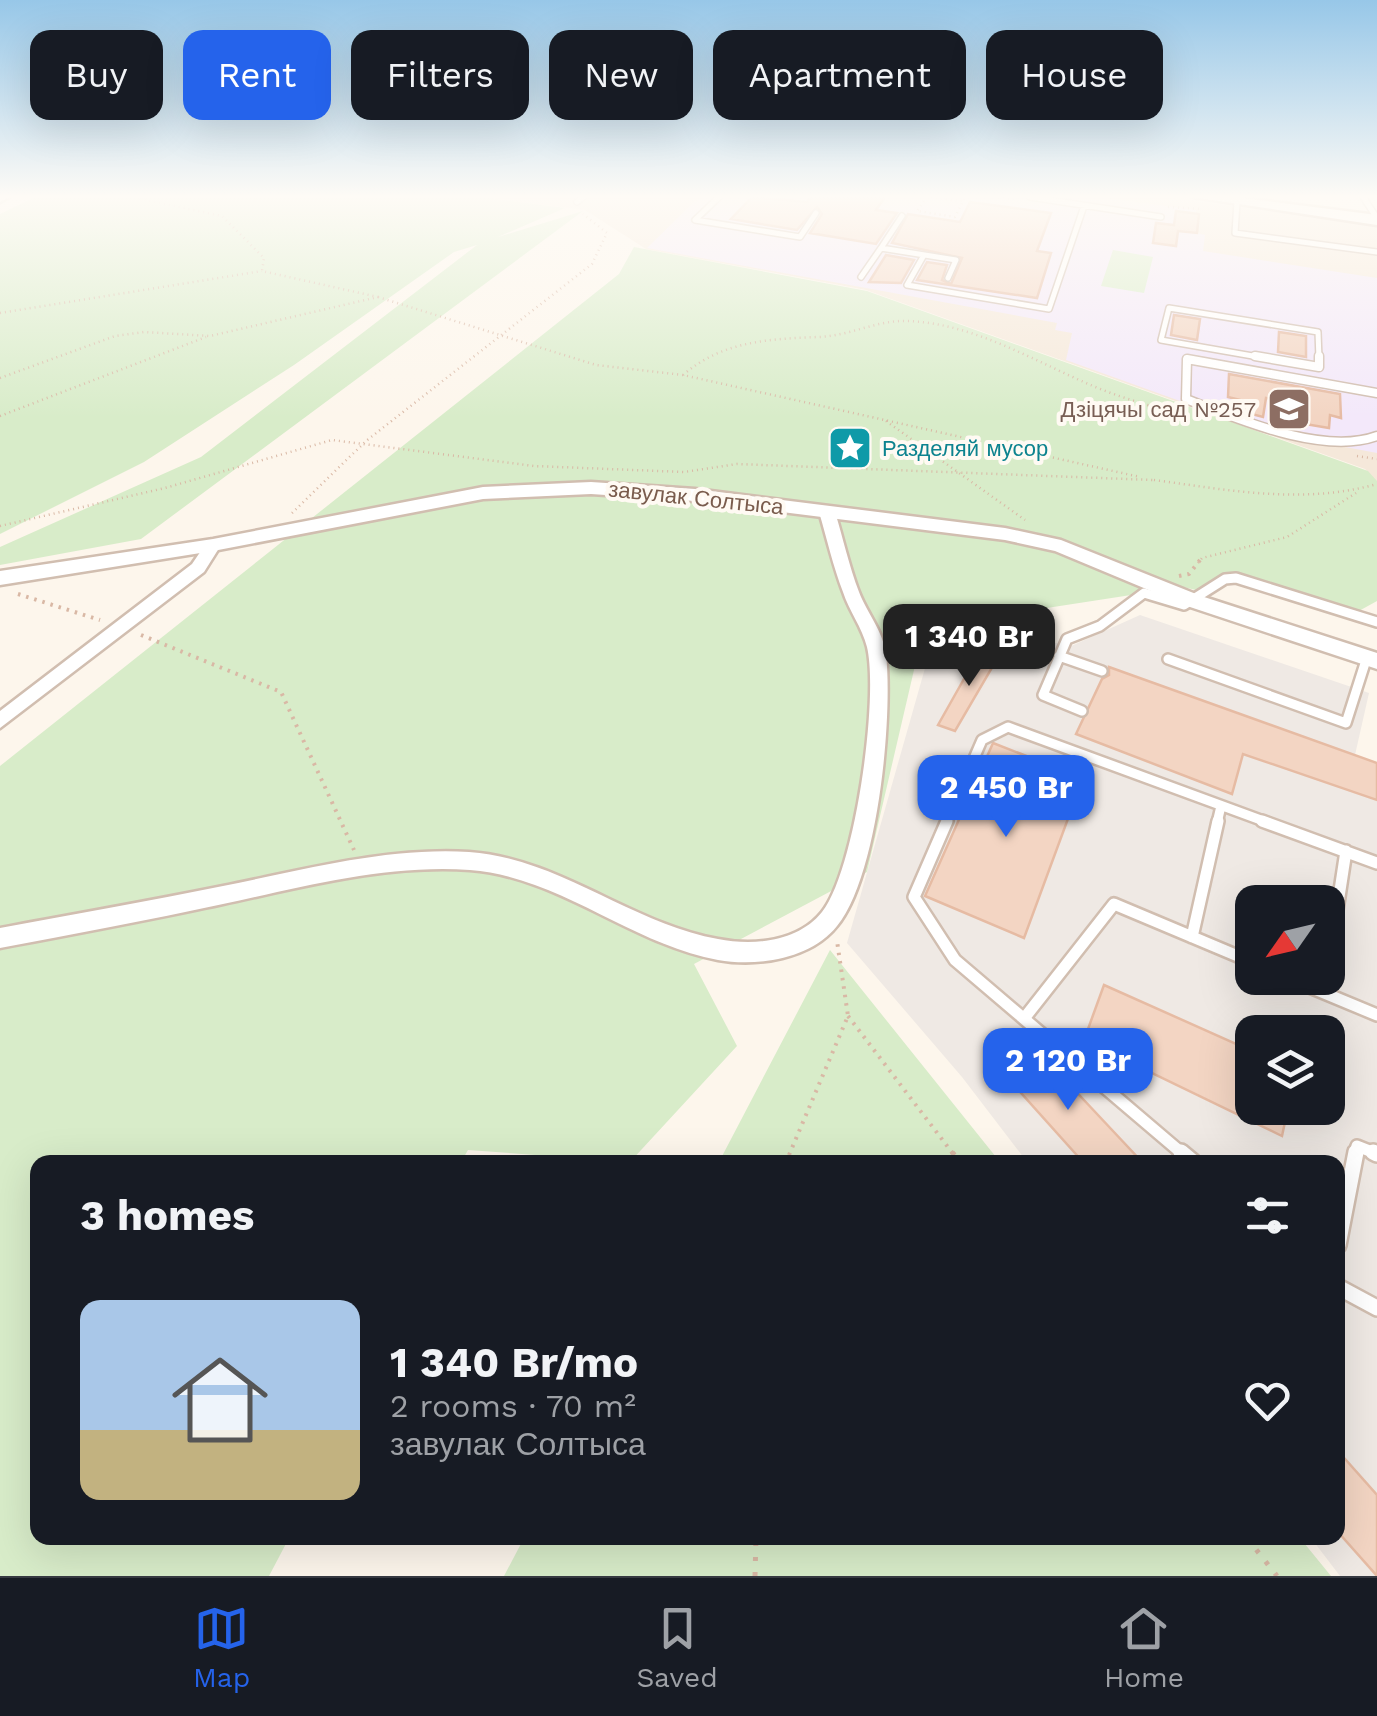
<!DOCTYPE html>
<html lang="en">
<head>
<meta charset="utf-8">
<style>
	:root { --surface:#171b24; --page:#20242c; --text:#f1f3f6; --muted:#9ea1a6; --line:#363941; --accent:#2563eb }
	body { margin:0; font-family:"Work Sans",sans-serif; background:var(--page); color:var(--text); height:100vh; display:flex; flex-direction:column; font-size:38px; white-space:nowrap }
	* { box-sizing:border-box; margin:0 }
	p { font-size:32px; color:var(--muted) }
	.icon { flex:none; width:55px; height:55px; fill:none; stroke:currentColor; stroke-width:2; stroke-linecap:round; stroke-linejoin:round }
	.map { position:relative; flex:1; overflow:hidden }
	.side { position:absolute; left:30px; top:1155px; width:1315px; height:390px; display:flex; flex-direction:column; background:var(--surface); border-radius:20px; box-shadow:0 10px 40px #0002 }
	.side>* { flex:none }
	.banner { position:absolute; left:30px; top:30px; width:1318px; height:90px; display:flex; gap:20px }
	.needle { width:65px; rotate:236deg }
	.controls { position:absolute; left:1235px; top:885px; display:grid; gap:20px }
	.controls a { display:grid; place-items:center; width:110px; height:110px; border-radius:20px; background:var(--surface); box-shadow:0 10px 40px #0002; font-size:50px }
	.price { position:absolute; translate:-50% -85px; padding:0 22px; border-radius:20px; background:var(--accent); color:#fff; font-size:32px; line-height:65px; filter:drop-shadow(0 2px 5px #0008) }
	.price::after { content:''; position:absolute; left:50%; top:60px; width:30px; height:22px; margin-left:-15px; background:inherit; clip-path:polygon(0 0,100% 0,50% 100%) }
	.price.current { background:#222; color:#fff }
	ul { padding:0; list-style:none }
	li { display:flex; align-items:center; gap:30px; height:250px; padding:0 50px }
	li+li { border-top:2px solid var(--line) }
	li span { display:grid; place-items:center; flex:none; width:280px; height:200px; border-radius:20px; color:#555 }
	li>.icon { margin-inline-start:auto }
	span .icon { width:120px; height:120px; fill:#fffc; stroke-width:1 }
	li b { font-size:42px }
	h2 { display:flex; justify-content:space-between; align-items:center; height:120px; padding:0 50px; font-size:42px }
	.tag { padding:0 35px; border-radius:20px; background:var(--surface); box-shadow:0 10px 40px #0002; font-size:35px; line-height:90px }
	.tag.current { background:var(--accent); color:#fff }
	.tab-bar { display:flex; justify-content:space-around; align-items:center; height:140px; border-top:2px solid var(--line); background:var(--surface); font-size:28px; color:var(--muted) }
	.tab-bar a { display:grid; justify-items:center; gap:5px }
	.tab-bar .current { color:var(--accent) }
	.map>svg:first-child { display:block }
</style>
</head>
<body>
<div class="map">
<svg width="1377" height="1576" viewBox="0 0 1377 1576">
	<rect width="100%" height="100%" fill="#fdf6ec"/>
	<!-- residential -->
	<path fill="#f5e8da" d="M482 197H1163L1377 225V482L1365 469 866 290 646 249 585 210Z"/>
	<!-- industrial -->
	<path fill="#efe9e4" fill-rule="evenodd" d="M1140 615 1369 693 1355 755 1377 763V1576H1340L1311 1538H1338V1162H1027L962 1077 847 943 935 633 991 624 1069 647ZM1252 902H1328V978H1252ZM1252 1032H1328V1108H1252Z"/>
	<!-- education -->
	<path fill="#f3e8fa" d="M709 197H1100L1196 210 1197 233 1205 235 1203 251 1377 278V453L1266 432 1066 360 1072 333 1055 330 1057 323 647 248 695 201Z"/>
	<!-- green -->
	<path fill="#d8ecc9" d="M35 197H481L565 208 498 237 583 211 141 539 0 565V547L201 457 477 245 454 252 294 365 144 462 0 534V214Z
		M634 247 867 291 1368 471 1377 481V601L1357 612 1230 572 1196 590 1183 587 924 627 867 872 694 964 737 1046 630 1162 468 1150 461 1162H38V1538H289L269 1576H0V766L619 274Z
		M1113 250 1153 257 1144 293 1101 286Z
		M830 950 1000 1162H719Z
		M524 1538H1300L1331 1576H504Z"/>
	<!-- building -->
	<path fill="#f3d5c3" stroke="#e6bba3" stroke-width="2.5" d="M752 197 807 202 811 197H885L876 210 897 213 876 244 810 233 822 214 817 207 797 230 731 219Z
		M970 202 1051 213 1037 251 1051 253 1037 298 917 280 927 262 947 265 942 280 951 284 962 258 892 243 908 214 960 222Z
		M1176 211 1199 214 1197 233 1178 231 1176 246 1153 243 1156 223 1174 225Z
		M886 255 914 260 901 283 869 282Z
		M1174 315 1200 319 1197 340 1171 335Z
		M1279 332 1306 336V357L1278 352Z
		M1229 374 1340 394 1341 418 1330 415 1329 428 1305 424 1307 405 1266 398 1263 417 1244 412V401L1228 397Z
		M982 647 1000 654 955 731 938 725Z
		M1109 667 1377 763V800L1243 754 1232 794 1076 734 1102 679 1109 675Z
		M993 743 1083 778 1024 938 925 896Z
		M1104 985 1252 1051V1108H1288L1282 1136 1084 1040Z
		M1037 1050 1142 1162H1083L1005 1075Z
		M1338 1451 1377 1495V1576L1338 1532Z"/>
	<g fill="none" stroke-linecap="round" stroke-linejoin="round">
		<defs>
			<path id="service-far4" d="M719 197 695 220 800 237 816 213
				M1030 197 1161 217
				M1363 197 1377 218
				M577 202 583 197
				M1237 202 1235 233 1377 252
				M902 216 881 248 956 260 948 278
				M924 255 907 285 1049 309 1084 206
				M861 277 881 248
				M1270 359 1161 340 1169 308 1318 332 1319 359"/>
			<path id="service-far3" d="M1255 356 1319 367V356
				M1377 393 1187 359 1186 399C1238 419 1323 456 1377 436"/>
			<path id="service-far2" d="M1059 656 1102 671
				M1168 659 1346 723 1367 657
				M1082 711 1043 695 1067 639 1100 626 1144 593 1184 605 1225 579 1236 578 1377 622
				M946 823 982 740 1008 727 1269 823
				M1217 823 1221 806"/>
			<path id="service-far1" d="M947 821 914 897 955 960 1184 1155
				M1262 821 1377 863
				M1192 937 1218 821
				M1328 969 1346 851
				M1288 978 1377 1015
				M1324 993 1326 978
				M1026 1016 1114 904 1252 962
				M1355 1155 1357 1146 1377 1154"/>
			<path id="service" d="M1181 1152 1193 1162
				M1373 1152 1377 1154
				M1338 1245 1356 1152
				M1338 1287 1377 1308"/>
			<path id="minor" d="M0 197H9L0 202Z
				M827 507 835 512C843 538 849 566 859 592 867 613 883 631 886 654 893 718 878 876 837 926 811 959 757 967 718 960 631 944 560 877 470 870 387 864 303 887 223 904 149 920 74 934 0 948V928C74 914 149 901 223 886 303 870 387 847 469 852 559 858 632 924 718 939 753 946 798 942 822 912 855 871 879 698 867 647 862 627 849 611 843 592 833 566 827 539 819 512Z
				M213 540 221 545 204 572 0 728V711L192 564 207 542Z"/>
			<path id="tertiary" d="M591 482 695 489 1005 528 1061 540 1201 596 1377 653V669L1187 606 1055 551 1005 540 695 501 591 494 483 499 213 551 0 585V571L213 539 483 487Z"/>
			<path id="secondary" d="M1193 197H1235L1377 215V225Z"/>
		</defs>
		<!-- service-far4 casing -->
		<use href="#service-far4" stroke="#d1beb0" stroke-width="8"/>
		<!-- service-far3 casing -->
		<use href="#service-far3" stroke="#d1beb0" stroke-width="11"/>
		<!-- service-far2 casing -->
		<use href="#service-far2" stroke="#d1beb0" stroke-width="14"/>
		<!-- service-far1 casing -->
		<use href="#service-far1" stroke="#d1beb0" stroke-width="16"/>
		<!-- service casing -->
		<use href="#service" stroke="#d1beb0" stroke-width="20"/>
		<!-- minor casing -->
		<use href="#minor" stroke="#d1beb0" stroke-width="5"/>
		<!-- tertiary casing -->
		<use href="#tertiary" stroke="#d1beb0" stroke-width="5"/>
		<!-- secondary casing -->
		<use href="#secondary" stroke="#d6c0b0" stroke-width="5"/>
		<!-- path-far2 -->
		<path stroke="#d9b8a5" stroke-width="2.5" stroke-dasharray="1 4" stroke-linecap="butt" d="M927 197 917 211 955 217 965 197
			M931 197 962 201
			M998 197 1018 200
			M1168 207 1203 209
			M378 297 596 365 683 375 1140 477
			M0 313 262 271
			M683 375C722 341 769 339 818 337 850 336 876 320 907 321 973 323 1034 361 1093 386 1124 399 1155 407 1187 417
			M0 378 115 336 144 332 210 336 378 297 262 271 264 258 222 216 132 197
			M0 416 206 337
			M886 421 1025 520
			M1357 456 1377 459
			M1154 480C1229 490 1302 505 1377 484
			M292 513 366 441 592 264 607 233 583 214
			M0 526 165 488 332 440 534 466 684 472 737 464 1153 480
			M1198 563 1202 558 1287 537 1356 493"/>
		<!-- path-far1 -->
		<path stroke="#d9b8a5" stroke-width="4" stroke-dasharray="2.5 6" stroke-linecap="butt" d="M1179 576 1189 574 1200 560
			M18 594 100 620
			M141 635 281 692 354 850
			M848 1016 954 1155
			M789 1155 848 1016 837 941"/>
		<!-- path -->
		<path stroke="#d9b8a5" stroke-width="5" stroke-dasharray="4 11" stroke-linecap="butt" d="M952 1152 960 1162
			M786 1162 790 1152
			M1247 1538 1277 1576
			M755 1576 756 1538"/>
		<!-- service-far4 -->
		<use href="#service-far4" stroke="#fff" stroke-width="5"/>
		<!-- service-far3 -->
		<use href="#service-far3" stroke="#fff" stroke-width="8"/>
		<!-- service-far2 -->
		<use href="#service-far2" stroke="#fff" stroke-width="9"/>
		<!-- service-far1 -->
		<use href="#service-far1" stroke="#fff" stroke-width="11"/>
		<!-- service -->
		<use href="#service" stroke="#fff" stroke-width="15"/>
		<!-- minor -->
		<use href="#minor" fill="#fff" fill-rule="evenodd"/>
		<!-- tertiary -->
		<use href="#tertiary" fill="#fff" fill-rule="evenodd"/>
		<!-- secondary -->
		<use href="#secondary" fill="#fff" fill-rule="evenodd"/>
	</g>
	<!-- sky -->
	<linearGradient id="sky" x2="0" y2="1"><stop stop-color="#97c7e8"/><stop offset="0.47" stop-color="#fefbf6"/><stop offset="1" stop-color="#fefbf6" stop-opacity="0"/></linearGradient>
	<rect width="1377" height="418" fill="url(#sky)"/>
	<!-- icons -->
	<defs>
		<symbol id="school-square" viewBox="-11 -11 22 22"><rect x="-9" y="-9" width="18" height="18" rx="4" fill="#8d6e63" stroke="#fffaf3"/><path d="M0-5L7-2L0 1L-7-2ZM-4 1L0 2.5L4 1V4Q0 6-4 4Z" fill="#fff"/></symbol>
		<symbol id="sight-square" viewBox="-11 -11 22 22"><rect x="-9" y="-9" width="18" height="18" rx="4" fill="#0f9aa8" stroke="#fffaf3"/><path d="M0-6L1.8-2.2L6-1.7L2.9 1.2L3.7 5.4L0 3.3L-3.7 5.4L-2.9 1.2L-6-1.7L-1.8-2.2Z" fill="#fff"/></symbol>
	</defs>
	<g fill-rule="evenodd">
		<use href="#school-square" x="1264" y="384" width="50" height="50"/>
		<use href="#sight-square" x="825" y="423" width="50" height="50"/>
	</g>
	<g text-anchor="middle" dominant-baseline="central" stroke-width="8" stroke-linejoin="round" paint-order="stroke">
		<!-- far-education labels -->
		<g font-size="22" fill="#785e54" stroke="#fffaf3" text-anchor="end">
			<text x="1256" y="409">Дзіцячы сад №257</text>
		</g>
		<!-- far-culture labels -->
		<g font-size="22" fill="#0d838f" stroke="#fffaf3" text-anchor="start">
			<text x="882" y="448">Разделяй мусор</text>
		</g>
		<!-- far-street labels -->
		<g font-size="22" fill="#7a5c4d" stroke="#fffaf3">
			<text transform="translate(696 498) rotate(6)">завулак Солтыса</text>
		</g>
	</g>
</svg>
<div class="controls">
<a><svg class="needle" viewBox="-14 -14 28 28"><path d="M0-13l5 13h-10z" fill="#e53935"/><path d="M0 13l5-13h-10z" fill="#9ea1a6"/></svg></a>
<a><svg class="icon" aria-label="layers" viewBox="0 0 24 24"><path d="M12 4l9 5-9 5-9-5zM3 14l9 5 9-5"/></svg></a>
</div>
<b class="price current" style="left:969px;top:689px">1 340 Br</b>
<b class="price" style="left:1006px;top:840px">2 450 Br</b>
<b class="price" style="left:1068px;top:1113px">2 120 Br</b>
<div class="banner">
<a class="tag">Buy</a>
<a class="tag current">Rent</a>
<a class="tag">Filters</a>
<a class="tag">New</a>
<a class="tag">Apartment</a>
<a class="tag">House</a>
</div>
<section class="side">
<h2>3 homes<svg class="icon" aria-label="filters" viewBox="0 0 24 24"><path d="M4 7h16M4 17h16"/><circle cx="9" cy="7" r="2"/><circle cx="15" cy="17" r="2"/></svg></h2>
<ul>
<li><span style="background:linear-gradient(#a9c7e8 65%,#c2b280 0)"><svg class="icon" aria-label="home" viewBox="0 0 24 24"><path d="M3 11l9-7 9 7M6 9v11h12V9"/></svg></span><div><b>1 340 Br/mo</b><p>2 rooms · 70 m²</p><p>завулак Солтыса</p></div><svg class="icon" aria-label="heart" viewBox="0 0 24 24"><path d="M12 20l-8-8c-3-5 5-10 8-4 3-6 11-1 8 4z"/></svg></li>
</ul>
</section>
</div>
<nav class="tab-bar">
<a class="current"><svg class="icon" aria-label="map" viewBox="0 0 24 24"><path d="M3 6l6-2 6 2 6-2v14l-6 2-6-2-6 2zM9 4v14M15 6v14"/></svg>Map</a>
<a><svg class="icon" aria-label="saved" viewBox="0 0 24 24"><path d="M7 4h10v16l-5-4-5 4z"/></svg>Saved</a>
<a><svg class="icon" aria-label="home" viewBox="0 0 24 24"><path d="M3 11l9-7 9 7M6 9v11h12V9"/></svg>Home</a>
</nav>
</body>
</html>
